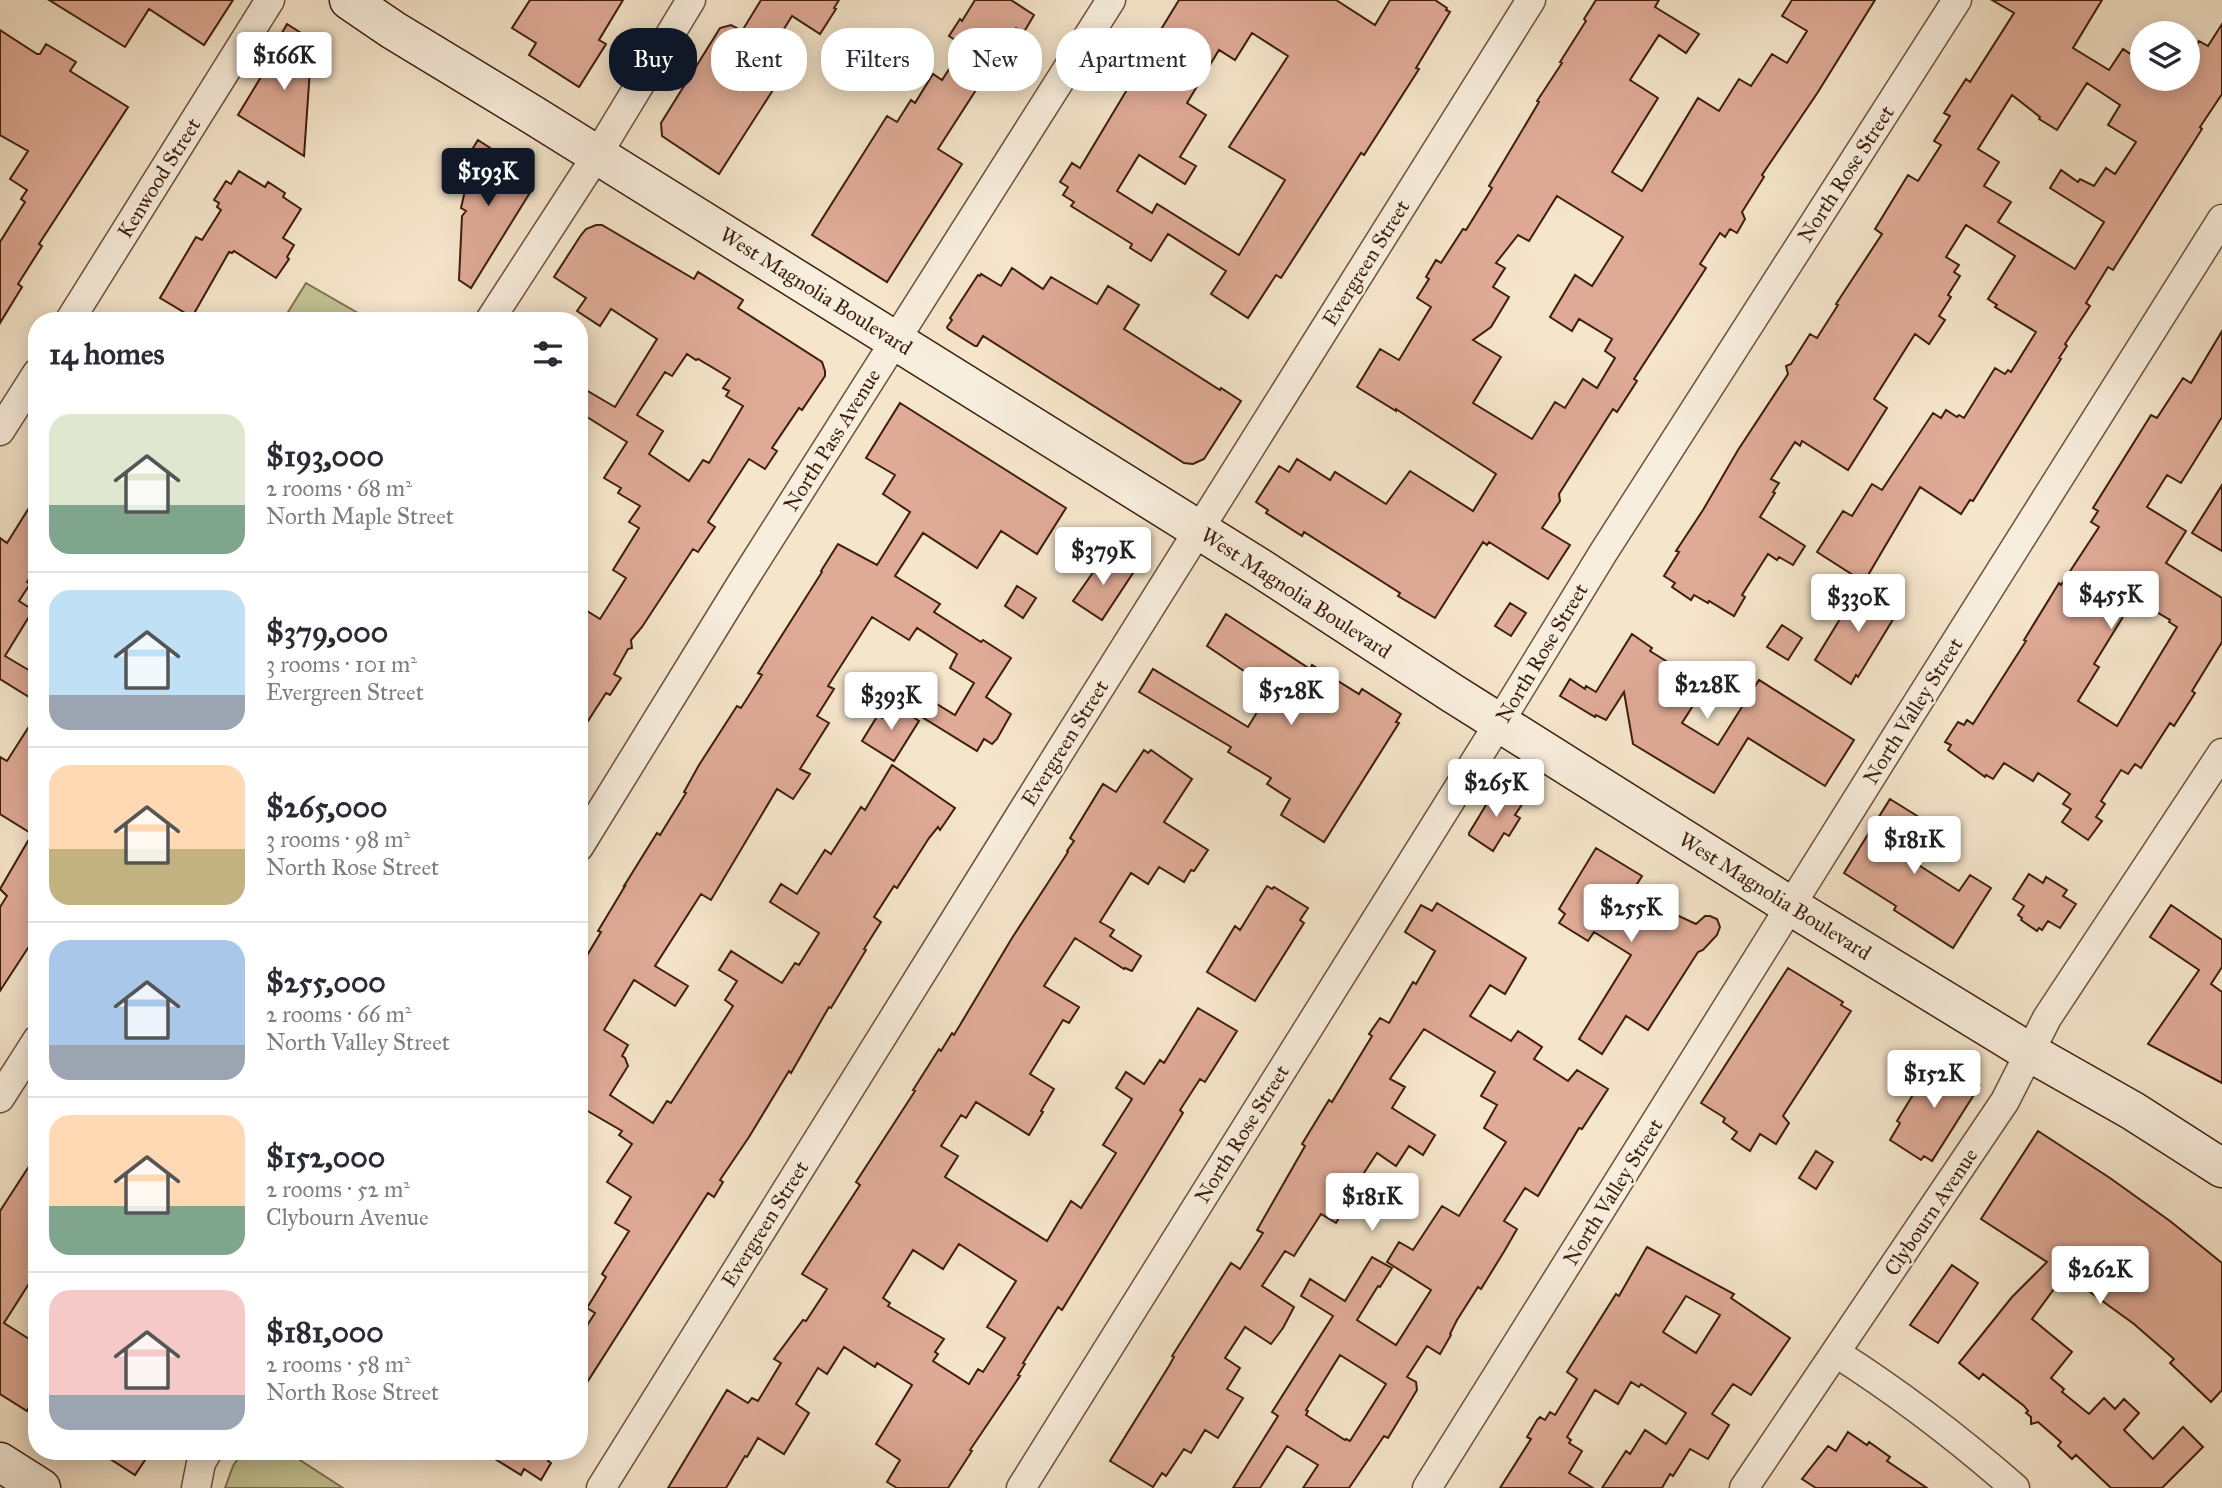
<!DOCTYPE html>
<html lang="en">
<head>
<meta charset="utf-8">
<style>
	:root { --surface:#fff; --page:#f7f7f7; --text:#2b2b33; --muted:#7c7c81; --line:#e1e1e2; --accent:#111827 }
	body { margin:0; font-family:"IM FELL Great Primer",serif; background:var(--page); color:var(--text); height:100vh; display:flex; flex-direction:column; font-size:26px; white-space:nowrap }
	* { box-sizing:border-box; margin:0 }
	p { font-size:23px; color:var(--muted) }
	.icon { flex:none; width:38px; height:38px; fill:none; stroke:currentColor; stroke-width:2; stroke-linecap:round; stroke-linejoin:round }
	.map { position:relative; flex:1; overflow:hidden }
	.drawer { position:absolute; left:28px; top:312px; width:560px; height:1148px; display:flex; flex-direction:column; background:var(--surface); border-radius:28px; box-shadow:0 4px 18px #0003 }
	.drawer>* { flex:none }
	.guide { position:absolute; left:609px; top:28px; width:665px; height:63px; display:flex; gap:14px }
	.tools { position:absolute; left:2130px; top:21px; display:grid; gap:14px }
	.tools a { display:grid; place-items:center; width:70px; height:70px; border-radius:50%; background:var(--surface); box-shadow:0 4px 18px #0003; font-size:35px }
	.price { position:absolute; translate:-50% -60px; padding:0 16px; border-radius:7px; background:#fff; color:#222; font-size:23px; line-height:46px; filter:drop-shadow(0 2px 4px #0008) }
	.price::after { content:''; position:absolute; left:50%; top:42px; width:21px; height:16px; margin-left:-10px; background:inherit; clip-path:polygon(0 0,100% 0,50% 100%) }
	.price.on { background:var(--accent); color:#fff }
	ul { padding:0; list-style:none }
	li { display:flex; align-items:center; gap:21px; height:175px; padding:0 21px }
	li+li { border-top:2px solid var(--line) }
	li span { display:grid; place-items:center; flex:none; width:196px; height:140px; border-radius:21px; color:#555 }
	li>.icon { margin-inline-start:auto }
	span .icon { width:84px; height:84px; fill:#fffc; stroke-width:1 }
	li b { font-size:30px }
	h2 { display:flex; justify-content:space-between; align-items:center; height:84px; padding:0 21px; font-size:30px }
	.chip { padding:0 24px; border-radius:28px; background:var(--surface); box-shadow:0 4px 18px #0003; font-size:24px; line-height:63px }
	.chip.on { background:var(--accent); color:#fff }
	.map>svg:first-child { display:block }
</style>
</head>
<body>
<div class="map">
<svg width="2222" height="1488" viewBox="0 0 2222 1488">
	<rect width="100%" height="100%" fill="#f5e5cb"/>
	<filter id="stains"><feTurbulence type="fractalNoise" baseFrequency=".00286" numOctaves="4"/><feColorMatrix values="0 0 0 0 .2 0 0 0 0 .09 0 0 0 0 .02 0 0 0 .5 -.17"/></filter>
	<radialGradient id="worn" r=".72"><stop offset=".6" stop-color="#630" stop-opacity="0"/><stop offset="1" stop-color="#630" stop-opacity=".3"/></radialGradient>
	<!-- green -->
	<path fill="#c2c293" stroke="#80704f" stroke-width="2" d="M306 283 370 320H283Z
		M243 1451H286L343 1488H225L233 1466Z"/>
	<!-- building -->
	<path fill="#dfaa96" stroke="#3e1e0b" stroke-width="2" fill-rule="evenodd" d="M49 0H233L204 45 149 9 125 47Z
		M530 0H623L599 40 606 44 579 87 529 55 536 43 512 28Z
		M761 0H839L834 8 836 9 820 34 792 16 771 50 791 62 719 174 662 136 661 123 720 28 731 25 742 31Z
		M975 0H1011L1034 15 1024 32 1016 28 938 149 962 164 887 282 812 235 887 116 897 122 911 100 915 103 933 74 942 80 964 46 949 36 960 19 962 21Z
		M1179 0H1336L1375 25 1390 0H1435L1447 8 1446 10 1450 12 1416 68 1419 69 1364 155 1361 153 1281 278 1276 275 1248 318 1211 294 1226 271 1168 234 1151 261 1130 248 1132 244 1071 206 1074 202 1063 195 1068 187 1060 182 1072 163 1080 168 1143 63 1141 62ZM1252 33 1288 56 1229 147 1285 180 1239 255 1157 204 1152 213 1117 191 1139 155 1185 184 1196 166 1180 157 1206 115 1187 103 1219 50 1235 60Z
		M1596 0H1659L1655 7 1699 34 1686 53 1659 35 1630 80 1658 98 1612 172 1642 191 1698 98 1719 111 1739 79 1751 86 1772 54 1787 63 1807 31 1782 16 1792 0H1875L1818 92 1762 175 1764 177 1742 212 1745 219 1737 233 1730 229 1725 237 1720 233 1700 264 1706 268 1634 379 1637 381 1617 412 1613 409 1559 494 1560 501 1542 528 1570 545 1548 579 1489 542 1487 545 1483 542 1435 618 1398 596 1400 593 1304 532 1302 536 1266 513 1268 510 1256 502 1279 466 1289 472 1297 459 1330 480 1335 472 1386 504 1410 471 1473 511 1496 474 1396 409V411L1357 387 1380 349 1399 360 1431 307 1417 298 1429 279 1426 277 1436 260 1441 263 1463 229 1466 230 1492 188 1489 186 1539 102 1537 101 1562 63 1560 62 1586 21 1584 19ZM1557 196 1623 237 1592 286 1575 275 1550 317 1572 331 1579 319 1612 339 1605 351 1615 358 1597 388 1583 379 1565 408 1555 402 1532 439 1473 403 1501 357 1473 340 1491 327 1509 297 1493 287 1505 268 1496 263 1518 235 1529 241Z
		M1992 0H2102L2073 48 2109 70 2123 49 2142 62V79H2188V60L2199 41 2208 46 2222 24V94L2200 127 2202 129 2113 270 2108 267 2086 303 2090 306 2065 344 2067 346 2059 358 2061 359 1973 501 1970 500 1961 514 1920 487 1864 582 1817 552 1843 511 1852 516 1872 484 1882 490 1933 413 1941 418 1946 410 1957 417 1959 415 1964 418 1995 368 2005 374 2008 370 2011 372 2036 332 1995 307 1997 305 1988 299 2015 256 1966 225 1946 257 1959 265 1954 272 1960 276 1948 295 1951 297 1939 316 1945 320 1929 344 1915 334 1874 399 1887 408 1848 470 1802 441 1800 446 1795 442 1771 479 1779 483 1773 492 1775 493 1760 517 1805 546 1793 565 1779 557 1777 560 1768 554 1742 595 1745 597 1734 616 1709 601 1708 603 1694 595 1691 600 1672 587 1675 583 1664 576 1679 552 1676 551 1703 510 1738 450 1788 374 1786 366 1791 364 1810 334 1817 338 1838 305 1836 304 1882 234 1875 229 1908 175 1918 181 1941 145 1934 141 1950 116 1944 113 1966 79 1970 82 2014 13ZM2087 83 2120 105 2108 125 2136 142 2115 174 2106 168 2094 186 2080 179 2078 182 2061 170 2050 188 2104 222 2075 269 1998 222 2011 202 1984 186 1999 162 1978 149 2012 95 2040 117 2039 119 2057 130Z
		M287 24 312 40 304 156 238 115 279 47 275 45Z
		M0 30 37 54H40L46 44 76 62 70 71 128 107 39 244 42 246 18 284 22 287 0 323V242L25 202 21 199 27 190 10 179 28 151 0 135Z
		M876 38 892 47 890 51 897 56 886 73 882 70 871 88 852 76Z
		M478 140 527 172 519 183 531 191 471 288 459 280 462 216 466 211 461 208 466 186 476 171 468 166V156Z
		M239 171 265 187 268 182 285 193 283 197 301 209 283 238 294 245 287 257 289 259 276 278 234 251 232 253 229 252 192 317 160 298 196 237 202 240 221 210 217 207 219 203 214 200 226 181 231 184Z
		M596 225H602L694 279 698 272 743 300 738 308 822 362 825 371V376L802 410 799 408 772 448 777 451 765 469 749 459 708 522 715 527 698 552 693 549 642 627 631 640 632 648 628 649 614 674 621 678 610 695 606 693 579 735V606L600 619 626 578 613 570 639 528 629 522 640 506 618 493 621 488 604 478 627 442 579 412V386L615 407 657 339 611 309 600 326 577 311 586 298 554 277 581 235 586 229ZM687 354 696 360 698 359 730 378 723 388 729 391 726 396 743 406 709 463 703 460 689 481 649 454 663 431 637 415 665 372 672 376Z
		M1012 268 1043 289 1051 277 1097 304 1108 286 1139 305 1124 329 1220 390 1221 388 1241 401 1204 459 1193 464 1184 463 983 336 977 346H975L948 329 947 327 952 320 950 318 978 275 980 276 981 274 1001 286Z
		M2222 331V417L2181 483 2167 475 2147 507 2186 531 2166 563 2222 598V642L2192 691 2195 693 2174 726 2170 723 2141 768 2135 764 2128 774 2121 770 2101 801 2105 804 2096 817 2102 821 2088 840 2062 822 2071 809 2063 804 2070 794 2038 773 2033 781 2004 763 1993 779 1986 775 1985 777 1948 750 1951 745 1945 742 1958 722 1964 725 1967 720 1973 724 2026 641 2024 640 2059 583 2061 585 2099 527 2091 522 2098 511 2093 508 2151 415 2157 418 2183 378 2191 383ZM2134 599 2170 620 2169 622 2177 627 2117 726 2078 701 2099 667 2094 664Z
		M900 403 1066 508 1037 554 1001 531 977 568 923 533 895 576 940 604 934 612 981 642 983 640 1011 658 986 697 1011 714 997 739 992 744 984 739 977 751 917 714 927 698 955 715 974 683 950 668 957 654 917 628 909 640 872 617 828 686 834 689 817 716 829 723 800 769 810 774 793 799 777 789 711 900 701 894 655 966 688 986 675 1006 634 980 604 1030 628 1045 622 1056 625 1058 628 1066 610 1095 653 1123 667 1101 671 1103 733 1006 725 1000 737 981 719 970 731 951 782 983 795 963 799 965 819 933 770 902 781 884 797 894 825 850 831 854 861 807 865 810 892 765 955 808 940 830 938 827 929 838 897 888 894 886 874 917 881 922 864 949 866 950 831 1008 829 1007 791 1073 789 1071 749 1137 720 1180 723 1182 714 1197 708 1193 579 1395V1338L595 1313 587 1308 606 1277 602 1274 629 1231 615 1223 631 1197 607 1182 632 1144 619 1135 622 1131 579 1106V969L601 932 598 931 625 886H624L657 833 660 835 686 793 684 792 699 765 737 706 741 708 762 675 758 673 822 572 821 571 838 544 877 565 910 512 883 494 895 475 866 458Z
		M2222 485V551L2192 533Z
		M37 495V567L27 582 30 584 19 601 33 610 5 656 37 675V702L0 679V538L7 543Z
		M1102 553 1133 573 1102 620 1073 601 1094 571 1091 569Z
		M1862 583 1900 608 1858 677 1856 675 1851 684 1815 660Z
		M1017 586 1036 598 1023 618 1005 606Z
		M1510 603 1526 613 1511 636 1495 626Z
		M1226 614 1310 669 1312 665 1359 694 1362 689 1401 714 1396 722 1399 723 1324 842 1281 815 1290 799 1267 784 1271 778 1228 752 1231 747 1139 692 1153 669 1248 727 1267 696 1265 695 1269 688 1207 646Z
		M1782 625 1802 638 1788 660 1767 647Z
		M1632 634 1652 648 1650 651 1695 679 1684 697 1694 704 1682 723 1718 745 1759 680 1854 740 1825 786 1748 738 1714 793 1633 744 1624 692 1606 720 1596 715 1595 717 1560 696 1570 679 1585 689 1586 686 1596 692Z
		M892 703 919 721 894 761 862 741 878 715 882 718Z
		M37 714V934L0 991V907L7 896 0 889 32 834 0 814V757L7 761Z
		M1144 750 1148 753 1151 750 1192 779 1164 822 1208 850 1194 871 1191 870 1184 882 1159 867 1148 884 1131 873 1100 922 1114 930 1110 936 1141 956 1132 971 1125 968 1124 969 1075 938 1044 986 1079 1007 1069 1023 1063 1020 1030 1074 1054 1089 1041 1111 1043 1112 1029 1135 976 1102 966 1118 961 1115 941 1146 958 1156 945 1177 1047 1241 1071 1201 1081 1208 1116 1153 1103 1145 1132 1099 1116 1088 1126 1072 1144 1084 1160 1060 1164 1063 1198 1008 1237 1031 1205 1082 1200 1079 1180 1110 1183 1113 1164 1144 1062 1310 1058 1307 1023 1363 1025 1364 1018 1375 1020 1376 970 1450 972 1451 948 1488H897L887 1482 900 1460 876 1444 912 1385 877 1363 875 1367 844 1347 827 1374 818 1368 796 1404 809 1413 784 1454 758 1438 747 1457 745 1456 726 1488H668L727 1390 748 1403 752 1398 758 1401 781 1363 774 1359 803 1320 806 1321 827 1289 802 1274 860 1185 856 1182 915 1091 913 1090 939 1049 941 1051 952 1033 954 1035 1012 938 1068 852 1067 851 1074 841 1070 838 1103 784 1116 792ZM959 1244 1016 1281 987 1327 1005 1338 983 1372 978 1369 969 1384 933 1361 938 1354 935 1352 944 1339 888 1306 890 1303 883 1298 913 1250 943 1269Z
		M1497 787 1523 803 1515 815 1520 818 1509 836 1504 833 1493 851 1469 835V833Z
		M1890 799 1938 829 1917 864 1959 891 1970 875 1991 888 1953 948 1894 910 1896 906 1844 873Z
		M1596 848 1642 876 1632 892 1673 919 1679 916 1696 924 1705 916H1710L1717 919 1720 927 1717 935 1703 950 1698 952 1648 1030 1626 1016 1602 1054 1579 1039 1631 955 1594 932 1588 941 1559 923 1565 914 1559 909Z
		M2029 874 2043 883 2046 877 2067 890 2063 896 2076 904 2060 928 2048 921 2042 930 2039 928 2037 931 2021 920 2022 918 2018 915 2024 906 2013 899Z
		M1267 886 1272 889 1274 887 1308 908 1300 920 1304 923 1255 1001 1207 972 1235 926 1240 930Z
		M1437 903 1526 958 1505 994 1490 985 1470 1016 1511 1041 1518 1031 1542 1047 1534 1059 1568 1081 1577 1070 1608 1089 1582 1129 1579 1128 1538 1196 1525 1188 1504 1221 1517 1229 1505 1250 1481 1289 1478 1287 1457 1320 1450 1334 1451 1335 1440 1354 1427 1346 1407 1377 1416 1382 1417 1390 1388 1438 1384 1436 1349 1488H1303L1318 1465 1287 1446 1260 1488H1233L1278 1416 1272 1412 1333 1316 1301 1296 1310 1279 1345 1301 1372 1257 1392 1268 1380 1287 1378 1286 1357 1320 1396 1345 1431 1290 1387 1262 1399 1242 1413 1250 1442 1206 1459 1216 1506 1142 1484 1128 1497 1105 1481 1096 1495 1072 1424 1029 1390 1079 1405 1087 1392 1108 1435 1135 1423 1155 1409 1146 1396 1166 1377 1153 1345 1202 1348 1203 1336 1223 1321 1214 1294 1256 1285 1251 1262 1286 1294 1307 1283 1328 1271 1344 1245 1327 1225 1358 1240 1368 1227 1389 1243 1398 1218 1438 1205 1430 1191 1453 1184 1449 1166 1476 1162 1473 1153 1487 1110 1461 1169 1366 1174 1357 1172 1356 1231 1263 1240 1269 1263 1233 1257 1230 1305 1146 1302 1144 1329 1100 1332 1102 1372 1036 1369 1034 1380 1018 1389 1023 1413 982 1416 984 1435 951 1405 932 1421 905 1432 911ZM1340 1355 1386 1384 1350 1441 1346 1439 1345 1440 1306 1415 1308 1411 1306 1410Z
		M2171 905 2222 940V967L2211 984 2222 992V1083L2148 1044 2199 970 2150 937Z
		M1788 968 1843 1002 1841 1005 1851 1011 1783 1116 1789 1123 1776 1144 1760 1134 1750 1151 1732 1139 1737 1132 1723 1122 1725 1118 1701 1103Z
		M1936 1057 1980 1085 1932 1161 1924 1156 1921 1160 1890 1140 1900 1123 1897 1121Z
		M2038 1131 2110 1178 2170 1221 2222 1263V1390L2211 1402 2170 1363 2174 1359 2134 1324 2065 1274 2032 1319 2072 1352 2051 1378 2064 1389 2062 1392 2089 1414 2104 1398 2115 1409 2124 1399 2139 1413 2124 1430 2153 1459 2183 1427 2203 1447 2162 1488H2111L2076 1455 2072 1459 2058 1446 2061 1442 2038 1422 2031 1424V1417L2026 1413 2028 1411 2024 1406 1983 1374 1979 1379 1959 1363 2012 1297 2047 1262 1981 1219Z
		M1816 1151 1833 1162 1816 1189 1799 1178Z
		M37 1154V1271L4 1323 37 1344V1412L29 1407 27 1411 0 1394V1211Z
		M1647 1247 1734 1294 1731 1298 1790 1338 1751 1395 1733 1384 1712 1414 1729 1425 1708 1459 1690 1449 1673 1476 1670 1474 1662 1488H1602L1626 1451 1630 1454 1645 1430 1666 1444 1686 1413 1641 1384 1639 1387 1631 1382 1618 1404 1595 1390 1567 1437 1571 1440 1569 1443 1582 1451 1569 1473 1593 1488H1500L1531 1439 1527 1437 1537 1420 1540 1417 1545 1420 1550 1412 1555 1415 1577 1379 1567 1372 1616 1294 1619 1296ZM1686 1296 1720 1315 1696 1353 1663 1332Z
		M1952 1265 1978 1283 1938 1343 1910 1325Z
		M1848 1432 1867 1445 1869 1442 1890 1457 1887 1461 1927 1488H1816L1802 1479 1828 1446 1836 1451Z
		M98 1451H151L135 1475Z
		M482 1451H554L548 1461 551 1463 541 1480 524 1469 521 1475Z"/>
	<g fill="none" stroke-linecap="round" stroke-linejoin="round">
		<defs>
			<path id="minor" d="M70 320 270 0
				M490 320 597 155 691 0
				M0 431 37 373
				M579 847 741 584 1111 0
				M0 1098 37 1040
				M1836 1353C1899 1393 1959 1439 2015 1488
				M196 1488 201 1463 208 1451
				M601 1488 1067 740 1531 0
				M1021 1488 1499 723 1603 553 1957 0
				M1427 1488 1896 737 2222 219
				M1744 1488 2005 1101 2047 1018 2222 753"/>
			<path id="secondary" d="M349 0 393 30 533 115 1260 568 1452 693 1792 907 2029 1052 2133 1111 2222 1168
				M0 1462 41 1488"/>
		</defs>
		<!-- minor casing -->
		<use href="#minor" stroke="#6c503b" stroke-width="31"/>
		<!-- secondary casing -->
		<use href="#secondary" stroke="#3e1e0b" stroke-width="41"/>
		<!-- minor -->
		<use href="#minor" stroke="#f8eedd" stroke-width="28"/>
		<!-- secondary -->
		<use href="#secondary" stroke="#f8eedd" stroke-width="38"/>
	</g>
	<g text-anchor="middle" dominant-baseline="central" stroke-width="5" stroke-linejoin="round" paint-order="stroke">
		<!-- street labels -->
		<g font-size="21" fill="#3e1e0b" stroke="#f8eedd">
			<text transform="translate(1846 174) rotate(-57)">North Rose Street</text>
			<text transform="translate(159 178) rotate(-58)">Kenwood Street</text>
			<text transform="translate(1366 263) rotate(-58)">Evergreen Street</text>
			<text transform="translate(816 291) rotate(32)">West Magnolia Boulevard</text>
			<text transform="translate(832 440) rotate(-58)">North Pass Avenue</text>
			<text transform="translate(1296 593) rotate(33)">West Magnolia Boulevard</text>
			<text transform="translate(1542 653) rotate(-59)">North Rose Street</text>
			<text transform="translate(1913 711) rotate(-58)">North Valley Street</text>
			<text transform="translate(1065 743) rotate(-58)">Evergreen Street</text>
			<text transform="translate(1775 896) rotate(32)">West Magnolia Boulevard</text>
			<text transform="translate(1242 1134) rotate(-58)">North Rose Street</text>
			<text transform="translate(1613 1192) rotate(-58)">North Valley Street</text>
			<text transform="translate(1931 1212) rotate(-56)">Clybourn Avenue</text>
			<text transform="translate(765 1224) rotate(-58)">Evergreen Street</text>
		</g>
	</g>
	<rect width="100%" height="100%" filter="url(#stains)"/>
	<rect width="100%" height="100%" fill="url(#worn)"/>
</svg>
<div class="tools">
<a><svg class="icon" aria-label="layers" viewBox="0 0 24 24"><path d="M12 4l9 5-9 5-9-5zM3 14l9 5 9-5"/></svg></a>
</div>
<b class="price" style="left:284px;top:92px">$166K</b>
<b class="price on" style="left:488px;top:208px">$193K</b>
<b class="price" style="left:1103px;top:587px">$379K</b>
<b class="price" style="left:2111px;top:631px">$455K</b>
<b class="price" style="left:1858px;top:634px">$330K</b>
<b class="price" style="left:1707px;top:721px">$228K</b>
<b class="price" style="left:1291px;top:727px">$528K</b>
<b class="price" style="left:891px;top:732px">$393K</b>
<b class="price" style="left:1496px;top:819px">$265K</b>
<b class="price" style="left:1914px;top:876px">$181K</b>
<b class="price" style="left:1631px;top:944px">$255K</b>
<b class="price" style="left:1934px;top:1110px">$152K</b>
<b class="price" style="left:1372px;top:1233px">$181K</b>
<b class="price" style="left:2100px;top:1306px">$262K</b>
<div class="guide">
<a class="chip on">Buy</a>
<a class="chip">Rent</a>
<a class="chip">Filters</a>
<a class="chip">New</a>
<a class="chip">Apartment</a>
</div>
<section class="drawer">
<h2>14 homes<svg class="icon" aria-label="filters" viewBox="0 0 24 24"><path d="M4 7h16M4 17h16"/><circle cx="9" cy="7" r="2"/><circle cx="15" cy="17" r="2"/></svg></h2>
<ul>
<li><span style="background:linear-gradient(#dfe7d0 65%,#7fa58c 0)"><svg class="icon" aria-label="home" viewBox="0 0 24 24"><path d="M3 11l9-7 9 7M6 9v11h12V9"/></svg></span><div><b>$193,000</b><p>2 rooms · 68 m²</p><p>North Maple Street</p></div></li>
<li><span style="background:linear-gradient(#bfe0f5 75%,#9aa5b1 0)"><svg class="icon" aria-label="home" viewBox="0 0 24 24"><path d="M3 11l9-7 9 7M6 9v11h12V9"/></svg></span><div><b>$379,000</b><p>3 rooms · 101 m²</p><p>Evergreen Street</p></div></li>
<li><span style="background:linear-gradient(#ffd9b3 60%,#c2b280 0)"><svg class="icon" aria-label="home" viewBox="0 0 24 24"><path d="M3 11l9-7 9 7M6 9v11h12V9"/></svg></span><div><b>$265,000</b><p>3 rooms · 98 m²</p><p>North Rose Street</p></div></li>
<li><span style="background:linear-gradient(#a9c7e8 75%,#9aa5b1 0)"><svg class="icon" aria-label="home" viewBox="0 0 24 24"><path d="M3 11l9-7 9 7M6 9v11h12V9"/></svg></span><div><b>$255,000</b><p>2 rooms · 66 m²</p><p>North Valley Street</p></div></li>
<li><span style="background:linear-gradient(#ffd9b3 65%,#7fa58c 0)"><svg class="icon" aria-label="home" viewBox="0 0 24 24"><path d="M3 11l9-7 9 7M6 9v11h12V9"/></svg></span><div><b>$152,000</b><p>2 rooms · 52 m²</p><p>Clybourn Avenue</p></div></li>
<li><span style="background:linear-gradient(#f6c9c9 75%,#9aa5b1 0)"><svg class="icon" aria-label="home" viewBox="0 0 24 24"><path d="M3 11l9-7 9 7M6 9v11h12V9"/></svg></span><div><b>$181,000</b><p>2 rooms · 58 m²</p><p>North Rose Street</p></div></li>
</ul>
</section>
</div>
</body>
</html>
